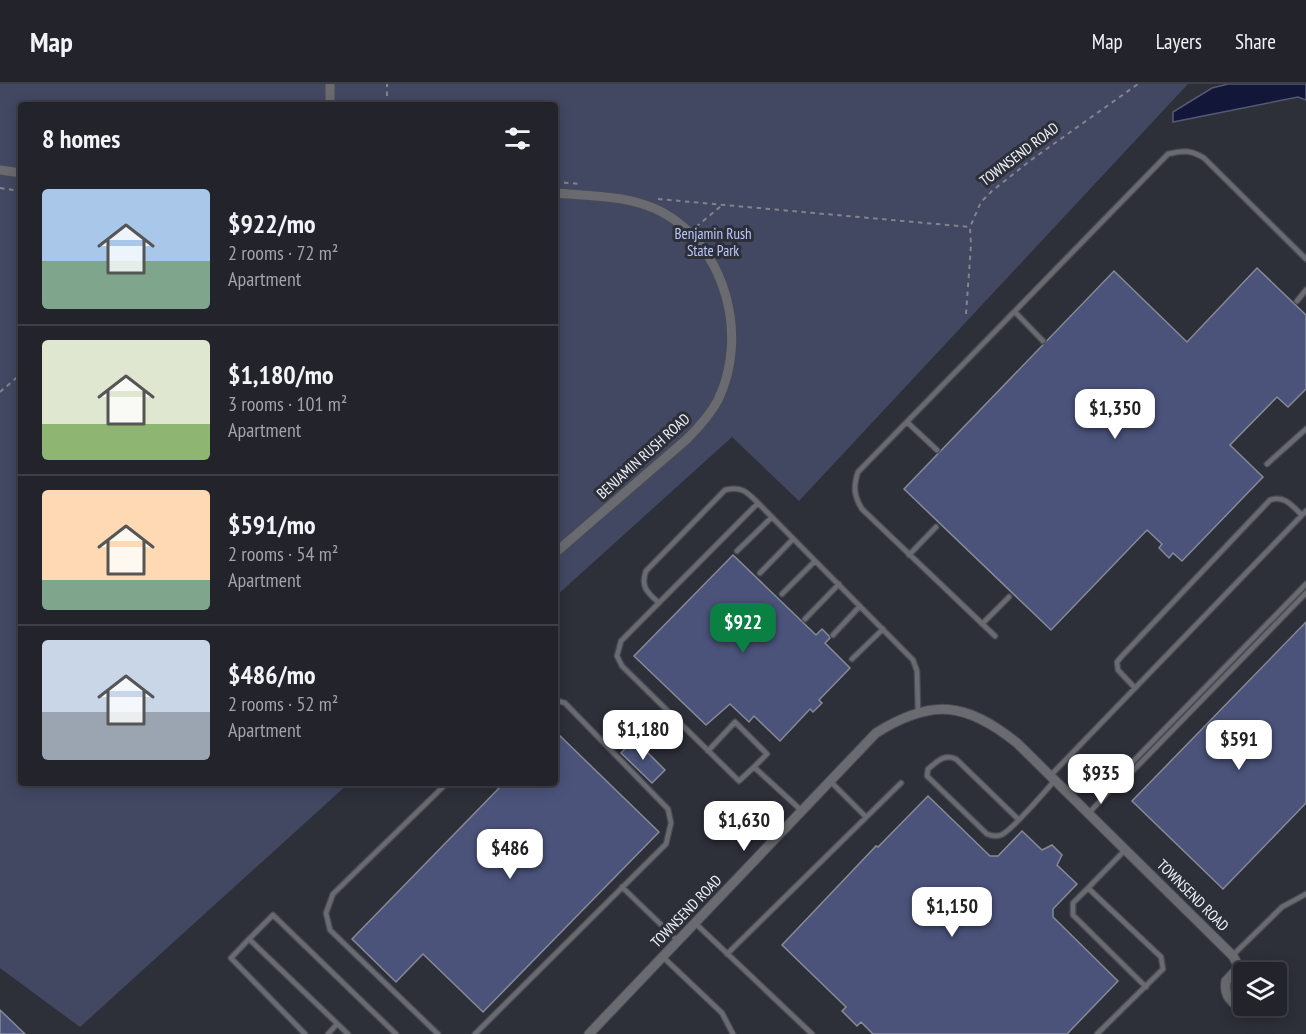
<!DOCTYPE html>
<html lang="en">
<head>
<meta charset="utf-8">
<style>
	:root { --surface:#22232b; --page:#2e2f37; --text:#f1f3f6; --muted:#a2a4a9; --line:#3f4047; --accent:#0b8043 }
	body { margin:0; font-family:"PT Sans Narrow",sans-serif; background:var(--page); color:var(--text); height:100vh; display:flex; flex-direction:column; font-size:22px; white-space:nowrap }
	* { box-sizing:border-box; margin:0 }
	p { font-size:20px; color:var(--muted) }
	.icon { flex:none; width:33px; height:33px; fill:none; stroke:currentColor; stroke-width:2; stroke-linecap:round; stroke-linejoin:round }
	.map { position:relative; flex:1; overflow:hidden }
	.drawer { position:absolute; left:18px; top:18px; width:540px; height:684px; display:flex; flex-direction:column; background:var(--surface); border-radius:6px; box-shadow:0 3px 15px #0003,0 0 0 2px var(--line) }
	.drawer>* { flex:none }
	.fabs { position:absolute; left:1233px; top:878px; display:grid; gap:12px }
	.fabs a { display:grid; place-items:center; width:54px; height:54px; border-radius:6px; background:var(--surface); box-shadow:0 3px 15px #0003,0 0 0 2px var(--line); font-size:30px }
	.price { position:absolute; translate:-50% -51px; padding:0 14px; border-radius:12px; background:#fff; color:#222; font-size:20px; line-height:39px; filter:drop-shadow(0 2px 3px #0008) }
	.price::after { content:''; position:absolute; left:50%; top:36px; width:18px; height:14px; margin-left:-9px; background:inherit; clip-path:polygon(0 0,100% 0,50% 100%) }
	.price.selected { background:var(--accent); color:#fff }
	ul { padding:0; list-style:none }
	li { display:flex; align-items:center; gap:18px; height:150px; padding:0 24px }
	li+li { border-top:2px solid var(--line) }
	li span { display:grid; place-items:center; flex:none; width:168px; height:120px; border-radius:6px; color:#555 }
	li>.icon { margin-inline-start:auto }
	span .icon { width:72px; height:72px; fill:#fffc; stroke-width:1 }
	li b { font-size:26px }
	h2 { display:flex; justify-content:space-between; align-items:center; height:72px; padding:0 24px; font-size:26px }
	header { display:flex; align-items:center; gap:36px; box-sizing:border-box; height:84px; padding:0 30px; background:var(--surface); border-bottom:2px solid var(--line) }
	header strong { font-size:28px }
	nav { display:flex; gap:33px; margin-inline-start:auto; font-size:21px }
	.map>svg:first-child { display:block }
</style>
</head>
<body>
<header>
<strong>Map</strong>
<nav><a>Map</a><a>Layers</a><a>Share</a></nav>
</header>
<div class="map">
<svg width="1306" height="950" viewBox="0 0 1306 950">
	<rect width="100%" height="100%" fill="#2d2f39"/>
	<!-- green -->
	<path fill="#424862" d="M0 0H1188L799 417 732 353 555 513V21H21V699H349L80 943 0 884Z"/>
	<!-- water -->
	<path fill="#121739" stroke="#555973" stroke-width="1.5" d="M1228 0H1306V16L1298 13 1173 38V28L1212 4Z"/>
	<!-- building -->
	<path fill="#4b537b" stroke="#878a96" stroke-width="1.5" d="M1257 184 1306 231V305L1288 323 1277 313 1230 361 1263 393 1182 477 1173 469 1169 474 1159 464 1162 460 1147 446 1051 546 904 405 1114 187 1187 258Z
		M733 471 816 551 822 545 829 552 830 554 825 559 850 584 819 616 822 619 813 628 810 625 780 657 754 632 749 638 730 620 706 641 634 572Z
		M1306 538V719L1223 805 1132 717Z
		M555 647 659 748 483 928 423 870 396 898 352 855 504 699H555Z
		M634 655 665 686 652 699 621 669Z
		M928 712 990 772H998L1022 747 1042 766 1052 761 1062 771 1057 781 1077 800 1053 825V833L1118 897 1067 950H873L861 938 857 942 842 927 846 923 782 861 876 762 878 763Z
		M0 926 25 950H0Z"/>
	<g fill="none" stroke-linecap="round" stroke-linejoin="round">
		<defs>
			<path id="service" d="M1297 217 1306 206
				M1015 228 1043 257
				M907 338 937 366
				M1267 380 1306 345
				M737 467 772 433
				M909 471 936 443
				M760 489 793 455
				M782 510 815 477
				M659 519C648 509 640 503 646 487L725 406C742 402 747 408 758 419
				M805 535 839 500
				M982 540 1009 513
				M833 551 860 522
				M995 552 862 425C854 412 853 403 858 388L1168 70C1183 66 1191 66 1204 74L1306 175
				M852 575 883 545
				M1135 604 1118 586 1117 578 1122 572 1270 416C1285 411 1292 422 1302 431
				M708 667 735 638 767 670 754 683
				M1051 691 1306 427
				M830 697 866 733
				M1111 705 1120 700 1306 509
				M802 727 754 683 739 697 622 582 617 572 621 557 758 419 913 576 917 587 918 628
				M1089 729 1111 705 1114 697 1306 500
				M1018 735 956 675C943 670 938 677 928 685L927 692 987 750C992 752 996 753 1001 751 1013 746 1045 707 1056 695
				M622 803 678 857
				M1088 804 1073 819V831L1146 903
				M695 839 812 950
				M249 855 231 874 305 950
				M727 870 901 699
				M1233 871 1282 823 1306 810
				M663 873 722 929 733 950
				M328 950 337 940
				M348 950 249 855 273 831 396 950
				M438 950 330 846 326 829 333 810 447 699
				M475 950 666 760 671 739 668 725 565 619 555 616
				M1097 950 1163 885 1161 873 1088 804 1126 765"/>
			<path id="minor" d="M330 0V21
				M0 86 21 89
				M555 109C591 112 629 111 662 128 726 163 749 252 718 316 710 331 699 343 687 355L555 469
				M1255 921C1237 927 1223 915 1226 897L1239 883H1253L1260 888
				M589 950 876 649C932 614 966 618 1017 659L1233 872 1239 883"/>
		</defs>
		<!-- service casing -->
		<use href="#service" stroke="#484a54" stroke-width="7"/>
		<!-- minor casing -->
		<use href="#minor" stroke="#484a54" stroke-width="11"/>
		<!-- path -->
		<path stroke="#82848d" stroke-width="2" stroke-dasharray="4.5 4.5" stroke-linecap="butt" d="M387 21V0
			M555 98 582 100
			M0 104 21 107
			M658 115 970 143
			M696 143 721 122
			M966 230 971 161 970 143 981 118 992 107 1031 76 1138 0
			M0 308 21 290"/>
		<!-- service -->
		<use href="#service" stroke="#696b70" stroke-width="4.5"/>
		<!-- minor -->
		<use href="#minor" stroke="#696b70" stroke-width="9"/>
	</g>
	<g text-anchor="middle" dominant-baseline="central" stroke-width="6" stroke-linejoin="round" paint-order="stroke">
		<!-- street labels -->
		<g font-size="15" fill="#f1f3fa" stroke="#2d2f39">
			<text transform="translate(1019 70) rotate(-37)">TOWNSEND ROAD</text>
			<text transform="translate(643 372) rotate(-42)">BENJAMIN RUSH ROAD</text>
			<text transform="translate(1193 811) rotate(45)">TOWNSEND ROAD</text>
			<text transform="translate(686 827) rotate(-46)">TOWNSEND ROAD</text>
		</g>
		<!-- park labels -->
		<g font-size="15" fill="#bcc9ff" stroke="#2d2f39">
			<text x="713" y="149">Benjamin Rush<tspan x="713" dy="17">State Park</tspan></text>
		</g>
	</g>
</svg>
<div class="fabs">
<a><svg class="icon" aria-label="layers" viewBox="0 0 24 24"><path d="M12 4l9 5-9 5-9-5zM3 14l9 5 9-5"/></svg></a>
</div>
<b class="price" style="left:1115px;top:356px">$1,350</b>
<b class="price selected" style="left:743px;top:570px">$922</b>
<b class="price" style="left:643px;top:677px">$1,180</b>
<b class="price" style="left:1239px;top:687px">$591</b>
<b class="price" style="left:1101px;top:721px">$935</b>
<b class="price" style="left:744px;top:768px">$1,630</b>
<b class="price" style="left:510px;top:796px">$486</b>
<b class="price" style="left:952px;top:854px">$1,150</b>
<section class="drawer">
<h2>8 homes<svg class="icon" aria-label="filters" viewBox="0 0 24 24"><path d="M4 7h16M4 17h16"/><circle cx="9" cy="7" r="2"/><circle cx="15" cy="17" r="2"/></svg></h2>
<ul>
<li><span style="background:linear-gradient(#a9c7e8 60%,#7fa58c 0)"><svg class="icon" aria-label="home" viewBox="0 0 24 24"><path d="M3 11l9-7 9 7M6 9v11h12V9"/></svg></span><div><b>$922/mo</b><p>2 rooms · 72 m²</p><p>Apartment</p></div></li>
<li><span style="background:linear-gradient(#dfe7d0 70%,#8fb573 0)"><svg class="icon" aria-label="home" viewBox="0 0 24 24"><path d="M3 11l9-7 9 7M6 9v11h12V9"/></svg></span><div><b>$1,180/mo</b><p>3 rooms · 101 m²</p><p>Apartment</p></div></li>
<li><span style="background:linear-gradient(#ffd9b3 75%,#7fa58c 0)"><svg class="icon" aria-label="home" viewBox="0 0 24 24"><path d="M3 11l9-7 9 7M6 9v11h12V9"/></svg></span><div><b>$591/mo</b><p>2 rooms · 54 m²</p><p>Apartment</p></div></li>
<li><span style="background:linear-gradient(#c9d6e8 60%,#9aa5b1 0)"><svg class="icon" aria-label="home" viewBox="0 0 24 24"><path d="M3 11l9-7 9 7M6 9v11h12V9"/></svg></span><div><b>$486/mo</b><p>2 rooms · 52 m²</p><p>Apartment</p></div></li>
</ul>
</section>
</div>
</body>
</html>
